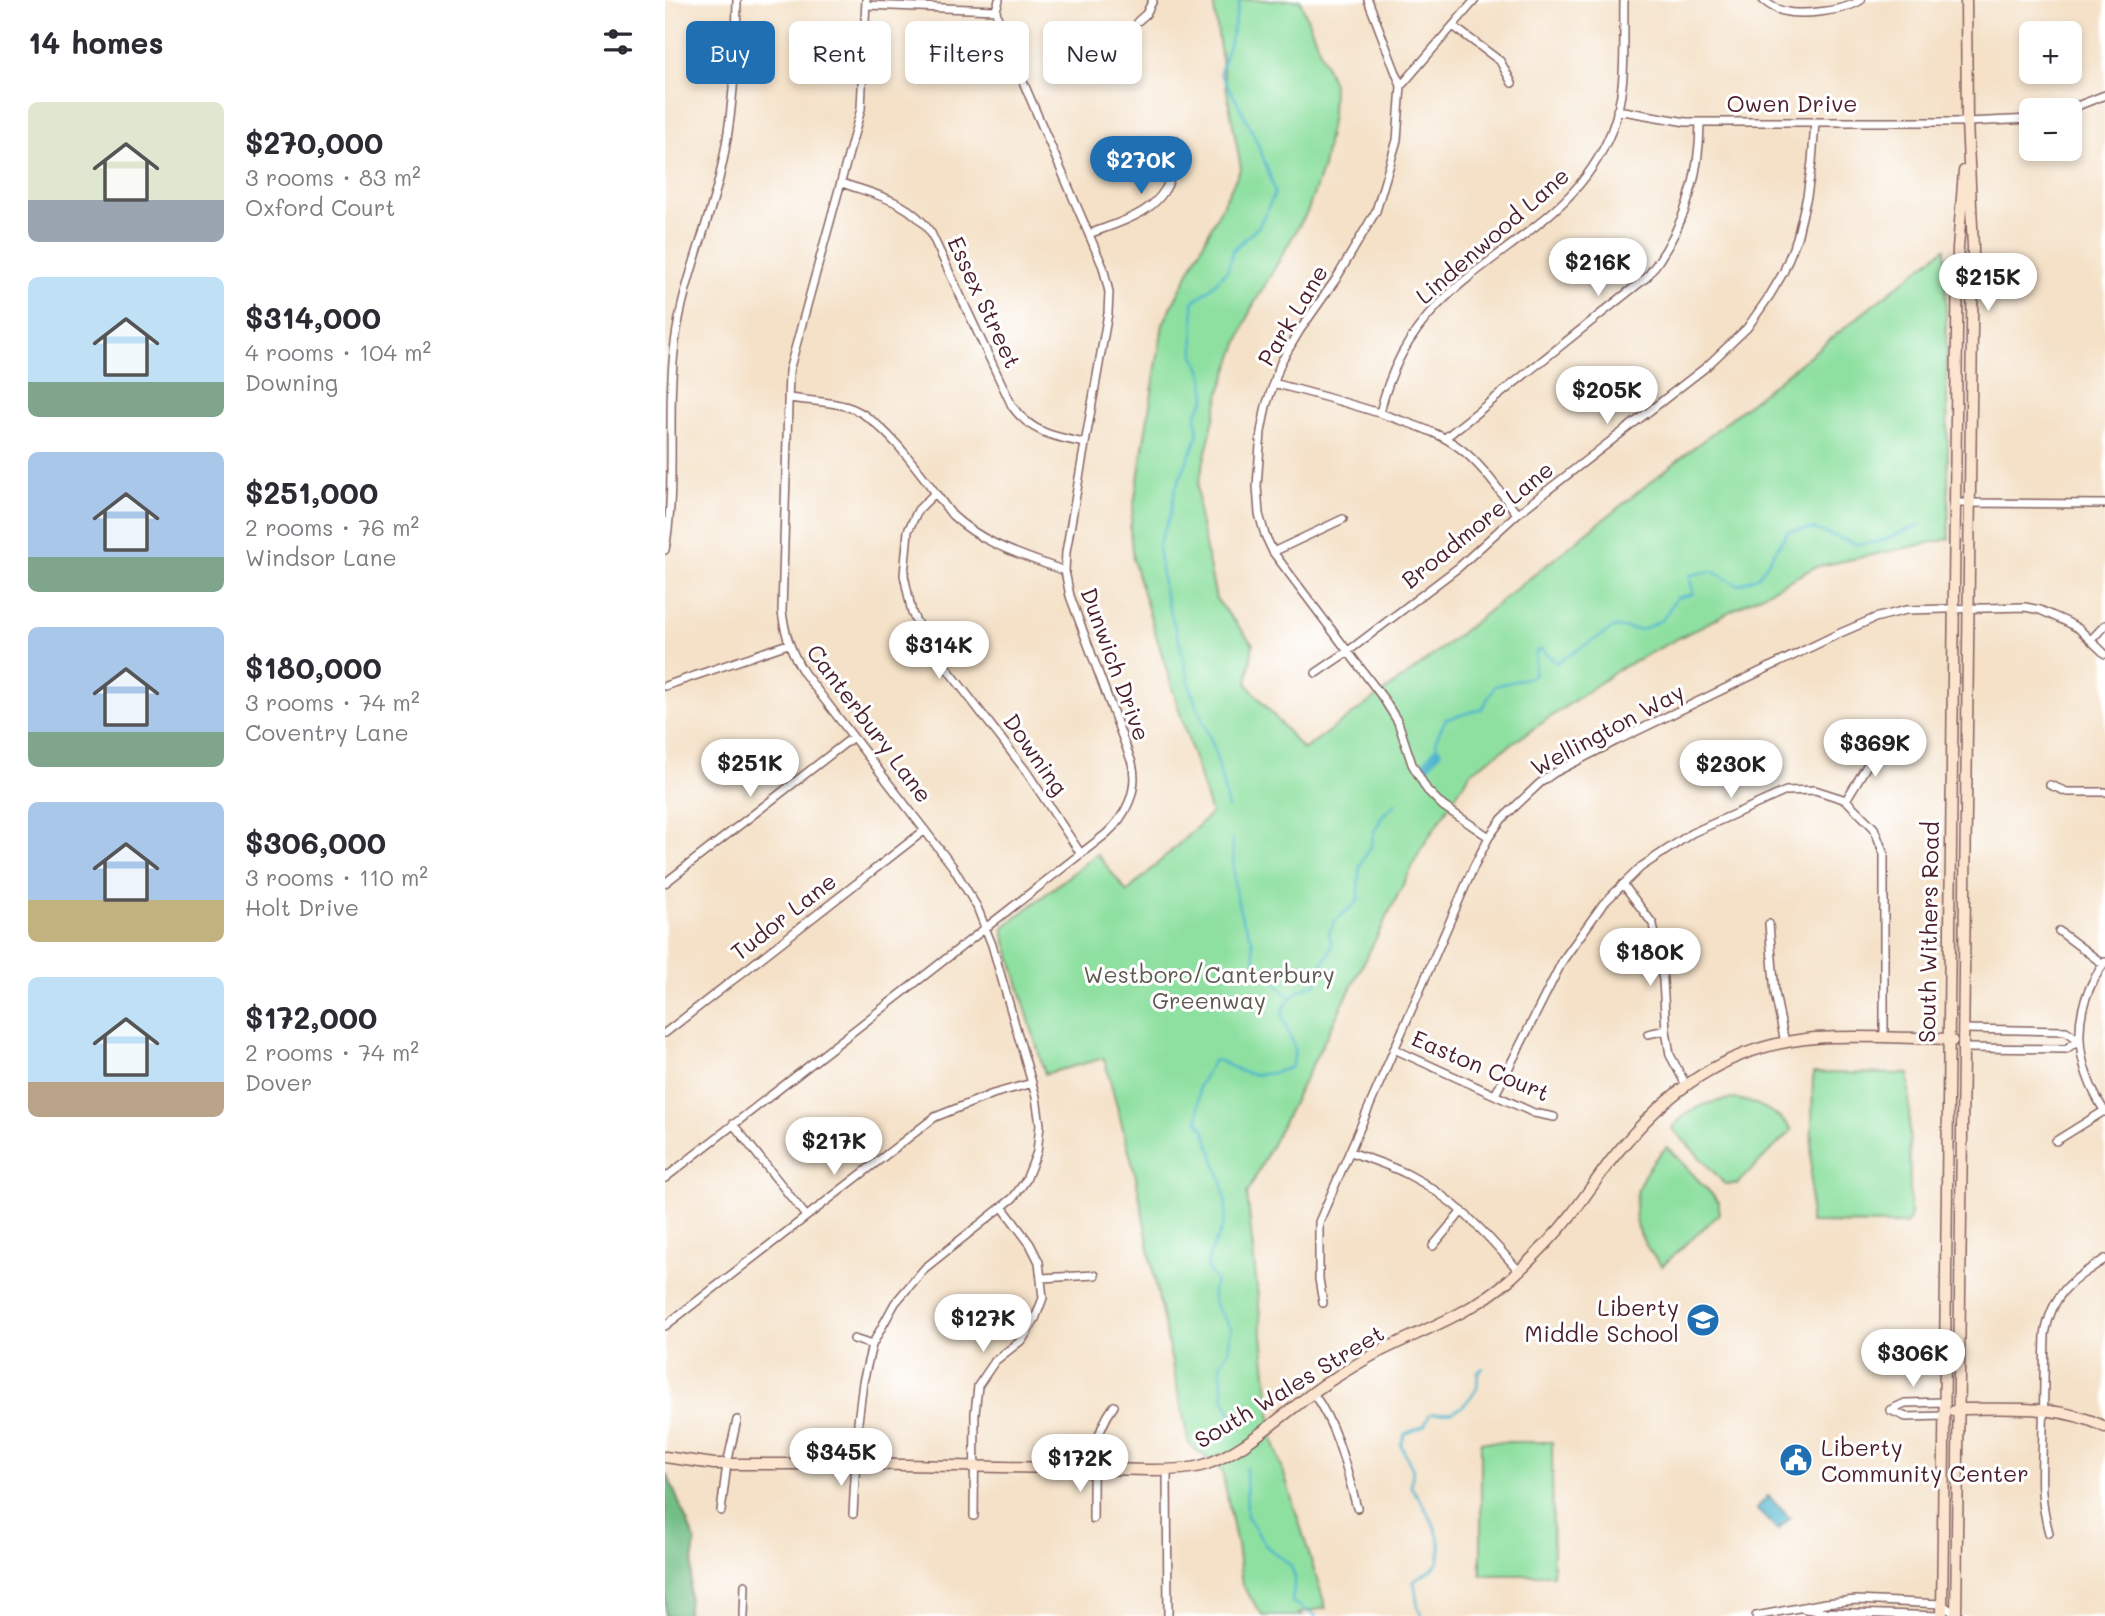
<!DOCTYPE html>
<html lang="en">
<head>
<meta charset="utf-8">
<style>
	:root { --surface:#fff; --page:#f7f7f7; --text:#2b2b33; --muted:#7c7c81; --accent:#1f6fb2 }
	body { margin:0; font-family:Mali,sans-serif; background:var(--page); color:var(--text); height:100vh; display:flex; flex-direction:column; font-size:26px; white-space:nowrap }
	* { box-sizing:border-box; margin:0 }
	p { font-size:23px; color:var(--muted) }
	.icon { flex:none; width:38px; height:38px; fill:none; stroke:currentColor; stroke-width:2; stroke-linecap:round; stroke-linejoin:round }
	.map { position:relative; flex:1; overflow:hidden }
	.details { display:flex; flex-direction:column; background:var(--surface); width:665px }
	.details>* { flex:none }
	.guide { position:absolute; left:21px; top:21px; width:665px; height:63px; display:flex; gap:14px }
	.buttons { position:absolute; left:1354px; top:21px; display:grid; gap:14px }
	.buttons a { display:grid; place-items:center; width:63px; height:63px; border-radius:10px; background:var(--surface); box-shadow:0 4px 10px #0003; font-size:35px }
	.price { position:absolute; translate:-50% -60px; padding:0 16px; border-radius:24px; background:#fff; color:#222; font-size:23px; line-height:46px; filter:drop-shadow(0 2px 4px #0008) }
	.price::after { content:''; position:absolute; left:50%; top:42px; width:21px; height:16px; margin-left:-10px; background:inherit; clip-path:polygon(0 0,100% 0,50% 100%) }
	.price.active { background:var(--accent); color:#fff }
	ul { padding:0; list-style:none }
	li { display:flex; align-items:center; gap:21px; height:175px; padding:0 28px }
	li span { display:grid; place-items:center; flex:none; width:196px; height:140px; border-radius:10px; color:#555 }
	li>.icon { margin-inline-start:auto }
	span .icon { width:84px; height:84px; fill:#fffc; stroke-width:1 }
	li b { font-size:30px }
	h2 { display:flex; justify-content:space-between; align-items:center; height:84px; padding:0 28px; font-size:30px }
	.tag { padding:0 24px; border-radius:10px; background:var(--surface); box-shadow:0 4px 10px #0003; font-size:24px; line-height:63px }
	.tag.active { background:var(--accent); color:#fff }
	main { display:flex; flex:1; min-height:0 }
	.map>svg:first-child { display:block }
</style>
</head>
<body>
<main>
<section class="details">
<h2>14 homes<svg class="icon" aria-label="filters" viewBox="0 0 24 24"><path d="M4 7h16M4 17h16"/><circle cx="9" cy="7" r="2"/><circle cx="15" cy="17" r="2"/></svg></h2>
<ul>
<li><span style="background:linear-gradient(#dfe7d0 70%,#9aa5b1 0)"><svg class="icon" aria-label="home" viewBox="0 0 24 24"><path d="M3 11l9-7 9 7M6 9v11h12V9"/></svg></span><div><b>$270,000</b><p>3 rooms · 83 m²</p><p>Oxford Court</p></div></li>
<li><span style="background:linear-gradient(#bfe0f5 75%,#7fa58c 0)"><svg class="icon" aria-label="home" viewBox="0 0 24 24"><path d="M3 11l9-7 9 7M6 9v11h12V9"/></svg></span><div><b>$314,000</b><p>4 rooms · 104 m²</p><p>Downing</p></div></li>
<li><span style="background:linear-gradient(#a9c7e8 75%,#7fa58c 0)"><svg class="icon" aria-label="home" viewBox="0 0 24 24"><path d="M3 11l9-7 9 7M6 9v11h12V9"/></svg></span><div><b>$251,000</b><p>2 rooms · 76 m²</p><p>Windsor Lane</p></div></li>
<li><span style="background:linear-gradient(#a9c7e8 75%,#7fa58c 0)"><svg class="icon" aria-label="home" viewBox="0 0 24 24"><path d="M3 11l9-7 9 7M6 9v11h12V9"/></svg></span><div><b>$180,000</b><p>3 rooms · 74 m²</p><p>Coventry Lane</p></div></li>
<li><span style="background:linear-gradient(#a9c7e8 70%,#c2b280 0)"><svg class="icon" aria-label="home" viewBox="0 0 24 24"><path d="M3 11l9-7 9 7M6 9v11h12V9"/></svg></span><div><b>$306,000</b><p>3 rooms · 110 m²</p><p>Holt Drive</p></div></li>
<li><span style="background:linear-gradient(#bfe0f5 75%,#b9a48a 0)"><svg class="icon" aria-label="home" viewBox="0 0 24 24"><path d="M3 11l9-7 9 7M6 9v11h12V9"/></svg></span><div><b>$172,000</b><p>2 rooms · 74 m²</p><p>Dover</p></div></li>
</ul>
</section>
<div class="map">
<svg width="1440" height="1616" viewBox="0 0 1440 1616">
	<rect width="100%" height="100%" fill="#fff"/>
	<filter id="ink" filterUnits="userSpaceOnUse"><feTurbulence type="fractalNoise" baseFrequency=".0143" numOctaves="2"/><feDisplacementMap in="SourceGraphic" scale="14" xChannelSelector="R" yChannelSelector="G"/><feConvolveMatrix kernelMatrix="1 2 1 2 8 2 1 2 1" color-interpolation-filters="sRGB"/></filter>
	<filter id="wash" filterUnits="userSpaceOnUse"><feTurbulence type="fractalNoise" baseFrequency=".00686" numOctaves="4" result="noise"/><feDisplacementMap in="SourceGraphic" scale="28" xChannelSelector="R" yChannelSelector="G"/><feGaussianBlur stdDeviation="1.57" result="paint"/><feColorMatrix in="noise" values="0 0 0 0 0 0 0 0 0 0 0 0 0 0 0 0 0 1.4 0 .05"/><feComposite in="paint" operator="in"/></filter>
	<g filter="url(#wash)">
		<rect width="100%" height="100%" fill="#f4e1c7"/>
		<!-- green -->
		<path fill="#8ee0a0" stroke="#6c8066" stroke-width="2" d="M548 0H635L668 84 667 115 658 167 643 210 586 309 556 389 533 486 534 516 551 599 588 644 582 684 638 750 753 667 1280 248 1284 539 1150 567 956 668 806 772 756 849 582 1194 608 1439 661 1608 634 1613 638 1616H598L577 1585 572 1545 557 1471 524 1444 489 1276 471 1177 439 1058 380 1074 339 935V927L432 854 462 892 546 814 468 560 465 529 498 324 576 168 559 75Z
			M1148 1073 1244 1074 1245 1219 1241 1224 1145 1223Z
			M1072 1099C1096 1104 1111 1112 1127 1130L1072 1184H1060L1007 1128C1024 1107 1046 1100 1072 1099Z
			M1002 1147 1054 1202V1214L997 1266C959 1226 962 1184 1002 1147Z
			M816 1442H887L888 1575H816Z"/>
		<!-- forest -->
		<path fill="#72be86" stroke="#5e6e58" stroke-width="2" d="M0 1475 3 1476 30 1541 22 1616H0Z"/>
		<!-- water -->
		<path fill="#4db4cc" stroke="#4c6a7c" stroke-width="2" d="M1103 1496 1125 1518 1113 1530 1091 1509Z"/>
		<g fill="none" stroke-linecap="round" stroke-linejoin="round">
			<!-- stream -->
			<path stroke="#4db4cc" stroke-width="2.5" d="M772 751 771 739 781 719 817 709 830 686 869 676 871 652 877 649 891 663 950 627 977 630 998 619 1011 598 1028 594 1025 575 1047 571 1073 585 1094 576 1123 531 1149 529 1192 544 1213 542 1255 525
				M563 808 550 751 526 691 515 644 499 591 493 546 506 513 510 490 533 435 531 414 541 397 538 374 529 355 528 302 546 288 563 269 568 250 594 226 610 193C597 148 580 113 555 73L565 42 575 0
				M567 839 570 890 577 919 587 939 590 961 625 997
				M570 1423 559 1399 555 1365 563 1351 566 1328C555 1311 541 1302 551 1281L542 1269 544 1255 555 1233 560 1218 561 1202 557 1182 539 1129 533 1120 534 1086 549 1060C560 1061 565 1067 575 1071 590 1078 609 1073 625 1068 638 1046 619 1034 617 1011 626 995 634 989 652 983L654 970 665 951 667 944 664 933 669 922 693 901 694 872 697 861 706 846 708 834 718 815 731 803
				M581 1468 582 1516 601 1546 625 1565 630 1577 627 1602 651 1616
				M757 1616 753 1608 749 1581C758 1575 771 1570 774 1559 781 1538 758 1503 746 1487L748 1470 736 1445 740 1434 759 1426 765 1414 788 1412 799 1405 812 1389 813 1372 818 1368"/>
			<!-- canal -->
			<path stroke="#4db4cc" stroke-width="9" d="M761 765 772 751"/>
		</g>
	</g>
	<g filter="url(#ink)">
		<g fill="none" stroke-linecap="round" stroke-linejoin="round">
			<defs>
				<path id="street" d="M703 0 736 86 732 140 711 211 671 279 635 330 616 362 601 406 596 432 592 486 594 514 600 535 608 552 718 698 733 722 747 764 762 790 778 806 824 837
					M1098 0C1104 5 1110 9 1118 11 1136 16 1180 11 1196 0
					M201 5 331 10
					M473 21 481 14 488 0
					M788 26 835 61 847 83
					M736 86 810 0
					M952 110 1021 122H1302L1367 119
					M1402 110 1440 95
					M177 183C211 195 245 201 266 233L347 406C366 433 390 437 420 443
					M424 234C454 222 493 214 505 179 509 167 508 153 510 140
					M608 383C650 394 692 405 732 419 755 427 777 434 796 449 818 466 835 492 852 514
					M124 398C143 401 165 401 183 407 220 418 263 484 287 515 319 545 360 556 400 571
					M715 413C724 373 743 336 772 306 831 245 912 217 946 132 963 90 958 44 959 0
					M780 438 982 277C1018 231 1035 180 1035 122
					M270 493 253 510 243 531 239 575 247 613 261 641 361 771 416 854
					M1290 503 1440 504
					M0 550C12 482 1 412 10 343 17 287 40 234 54 179 68 121 71 60 72 0
					M608 552 678 519
					M1426 640 1440 625
					M651 673 682 652 794 567 852 514 1041 367 1082 328 1105 295 1118 273 1132 238 1142 196 1147 162 1150 122
					M0 686 123 644
					M1385 785 1402 792H1440
					M1181 800 1215 744
					M0 883 188 737
					M958 884 988 924 998 980 1001 1030 1005 1055 1021 1085
					M1104 924 1110 993 1120 1043
					M1394 931 1438 964
					M1440 962C1404 1011 1409 1063 1440 1112
					M0 1033 260 830
					M983 1034 1001 1030
					M1299 1048 1401 1049 1414 1040 1401 1031 1299 1029
					M729 1049 869 1113 889 1117
					M830 1095 898 960 938 904 976 867 1027 833 1121 791 1150 790 1181 800 1209 828 1219 854V1038
					M68 1124 141 1216
					M1391 1141 1439 1111
					M686 1152C704 1159 724 1165 742 1174 788 1197 821 1233 854 1271
					M0 1178 441 834C461 816 474 790 467 763L405 596 400 571 401 552 443 313 444 292 438 267 334 26 331 10 334 0
					M768 1246 797 1211
					M376 1278 430 1275
					M658 1303 654 1279V1222L809 866 824 837 837 819 875 783 889 773 951 741 1173 634 1210 618 1241 610 1360 607 1375 610 1402 622 1414 629 1440 654
					M0 1326 270 1117 328 1094 367 1083
					M189 1339 207 1345
					M648 1393C673 1428 681 1468 692 1508
					M1225 1410 1240 1403 1279 1402
					M1225 1410 1241 1417 1279 1416
					M502 1470 503 1616
					M56 1511 62 1464 72 1420
					M188 1514 193 1422 198 1382 207 1345 230 1303 260 1268 348 1198 361 1180 372 1152 375 1125 371 1097 327 945 312 907 288 867 139 673C126 653 120 635 117 612L124 371 196 109 201 0
					M309 1516 310 1413 313 1386 330 1361 358 1339 370 1319 378 1298 374 1262 365 1244 338 1208
					M428 1519C429 1477 423 1441 449 1406
					M1384 1533C1373 1492 1377 1469 1378 1429 1379 1398 1379 1366 1380 1335 1387 1293 1406 1281 1440 1259
					M1140 1609 1161 1612 1276 1616
					M79 1616 80 1585
					M1091 1616 1160 1603 1191 1600 1277 1604 1286 1611 1291 1612"/>
				<path id="secondary" d="M1289 1411 1293 1409C1343 1409 1394 1404 1440 1427
					M0 1457 49 1464H191L484 1470C499 1470 516 1470 531 1467 574 1458 623 1409 660 1384 676 1374 693 1363 710 1354 756 1330 804 1315 844 1280 866 1260 888 1238 906 1215 920 1197 933 1177 947 1159 1001 1091 1060 1046 1150 1038 1194 1035 1239 1038 1282 1039L1287 1041
					M1277 1616 1293 248 1299 171
					M1291 1616 1308 247 1302 122 1301 0"/>
			</defs>
			<!-- street casing -->
			<use href="#street" stroke="#866362" stroke-width="10"/>
			<!-- secondary casing -->
			<use href="#secondary" stroke="#866362" stroke-width="13"/>
			<!-- street -->
			<use href="#street" stroke="#fff" stroke-width="7"/>
			<!-- secondary -->
			<use href="#secondary" stroke="#fbe5cf" stroke-width="10"/>
		</g>
	</g>
	<!-- icons -->
	<defs>
		<symbol id="school-disc" viewBox="-11 -11 22 22"><circle r="9.5" fill="#1f6fb2" stroke="#fff"/><path d="M0-5L7-2L0 1L-7-2ZM-4 1L0 2.5L4 1V4Q0 6-4 4Z" fill="#fff"/></symbol>
		<symbol id="civic-disc" viewBox="-11 -11 22 22"><circle r="9.5" fill="#1f6fb2" stroke="#fff"/><path d="M-.6-6.5H3V-4.5H.6V-3L4-1V1h2V6H-6V1h2V-1L-.6-3ZM-1.2 2.5V6h2.4V2.5Z" fill="#fff"/></symbol>
	</defs>
	<g fill-rule="evenodd">
		<use href="#school-disc" x="1019" y="1301" width="38" height="38"/>
		<use href="#civic-disc" x="1112" y="1441" width="38" height="38"/>
	</g>
	<g text-anchor="middle" dominant-baseline="central" stroke-width="6" stroke-linejoin="round" paint-order="stroke">
		<!-- street labels -->
		<g font-size="23" fill="#4a1f2b" stroke="#fff">
			<text x="1127" y="103">Owen Drive</text>
			<text transform="translate(827 235) rotate(-41)">Lindenwood Lane</text>
			<text transform="translate(320 302) rotate(65)">Essex Street</text>
			<text transform="translate(627 315) rotate(-59)">Park Lane</text>
			<text transform="translate(812 524) rotate(-39)">Broadmore Lane</text>
			<text transform="translate(451 664) rotate(70)">Dunwich Drive</text>
			<text transform="translate(205 723) rotate(53)">Canterbury Lane</text>
			<text transform="translate(942 729) rotate(-28)">Wellington Way</text>
			<text transform="translate(371 754) rotate(55)">Downing</text>
			<text transform="translate(118 916) rotate(-38)">Tudor Lane</text>
			<text transform="translate(1263 932) rotate(-89)">South Withers Road</text>
			<text transform="translate(816 1065) rotate(23)">Easton Court</text>
			<text transform="translate(624 1386) rotate(-31)">South Wales Street</text>
		</g>
		<!-- park labels -->
		<g font-size="23" fill="#5e594e" stroke="#fff">
			<text x="544" y="974">Westboro/Canterbury<tspan x="544" dy="26">Greenway</tspan></text>
		</g>
		<!-- poi labels -->
		<g font-size="23" fill="#4a1f2b" stroke="#fff" text-anchor="end">
			<text x="1014" y="1307">Liberty<tspan x="1014" dy="26">Middle School</tspan></text>
			<text x="1156" y="1447" text-anchor="start">Liberty<tspan x="1156" dy="26">Community Center</tspan></text>
		</g>
	</g>
</svg>
<div class="buttons">
<a>+</a>
<a>−</a>
</div>
<b class="price active" style="left:476px;top:196px">$270K</b>
<b class="price" style="left:933px;top:298px">$216K</b>
<b class="price" style="left:1323px;top:313px">$215K</b>
<b class="price" style="left:942px;top:426px">$205K</b>
<b class="price" style="left:274px;top:681px">$314K</b>
<b class="price" style="left:1210px;top:779px">$369K</b>
<b class="price" style="left:85px;top:799px">$251K</b>
<b class="price" style="left:1066px;top:800px">$230K</b>
<b class="price" style="left:985px;top:988px">$180K</b>
<b class="price" style="left:169px;top:1177px">$217K</b>
<b class="price" style="left:318px;top:1354px">$127K</b>
<b class="price" style="left:1248px;top:1389px">$306K</b>
<b class="price" style="left:176px;top:1488px">$345K</b>
<b class="price" style="left:415px;top:1494px">$172K</b>
<div class="guide">
<a class="tag active">Buy</a>
<a class="tag">Rent</a>
<a class="tag">Filters</a>
<a class="tag">New</a>
</div>
</div>
</main>
</body>
</html>
